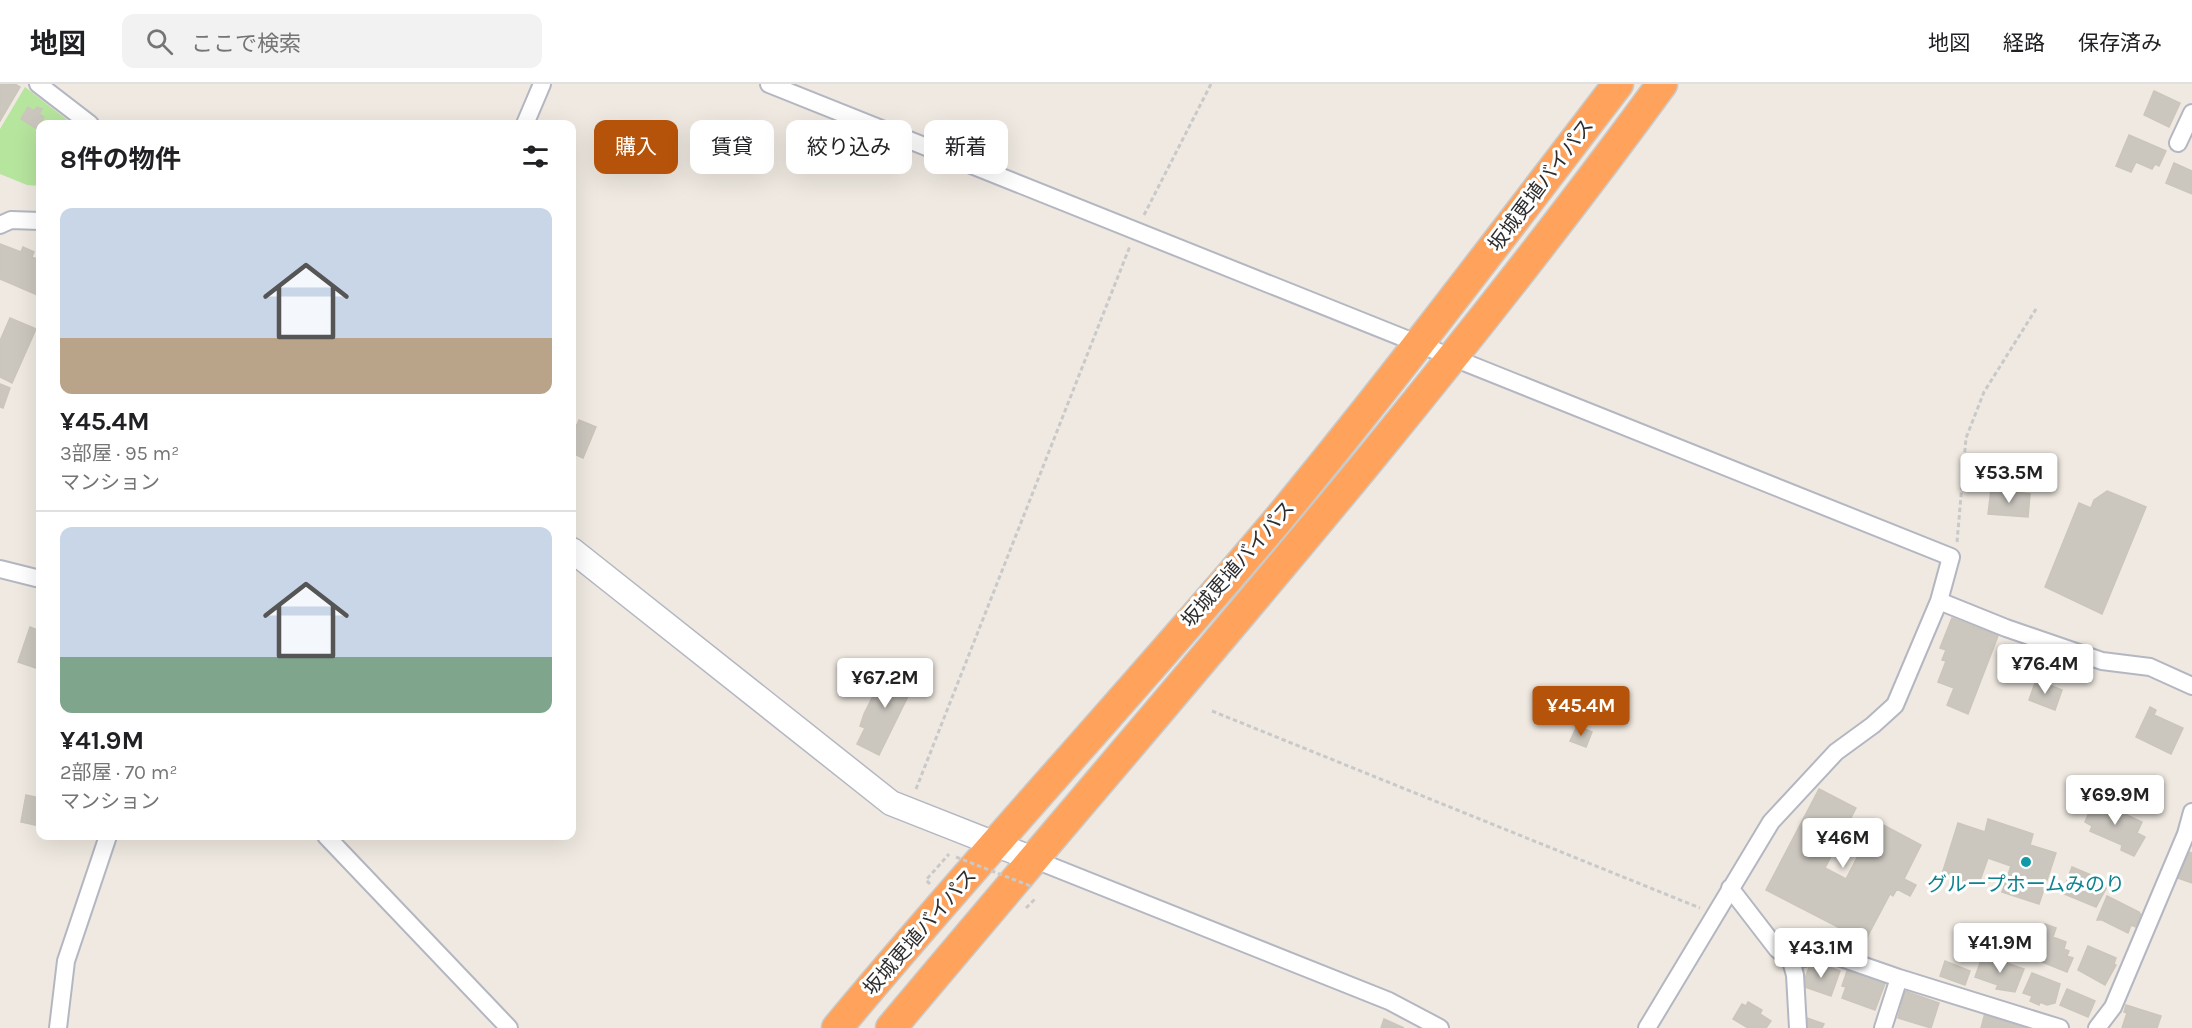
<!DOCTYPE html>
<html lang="ja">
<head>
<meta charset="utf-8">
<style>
	:root { --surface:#fff; --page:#f2f2f2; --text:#202124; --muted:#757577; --line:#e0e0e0; --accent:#b45309 }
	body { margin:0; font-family:Karla,"Noto Sans JP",sans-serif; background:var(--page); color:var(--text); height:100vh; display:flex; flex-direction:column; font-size:22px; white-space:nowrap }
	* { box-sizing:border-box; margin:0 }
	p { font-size:20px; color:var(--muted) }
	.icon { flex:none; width:33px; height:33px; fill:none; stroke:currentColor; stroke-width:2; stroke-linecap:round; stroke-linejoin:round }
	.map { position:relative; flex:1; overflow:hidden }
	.panel { position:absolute; left:36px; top:36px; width:540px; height:720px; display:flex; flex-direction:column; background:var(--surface); border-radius:12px; box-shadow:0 6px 24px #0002 }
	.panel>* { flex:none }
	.top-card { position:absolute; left:594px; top:36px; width:570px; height:54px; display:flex; gap:12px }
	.price { position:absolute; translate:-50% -51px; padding:0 14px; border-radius:6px; background:#fff; color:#222; font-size:20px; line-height:39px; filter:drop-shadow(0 2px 3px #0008) }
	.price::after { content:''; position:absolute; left:50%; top:36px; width:18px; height:14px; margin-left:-9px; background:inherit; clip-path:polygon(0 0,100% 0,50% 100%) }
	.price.on { background:var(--accent); color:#fff }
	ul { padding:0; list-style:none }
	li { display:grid; align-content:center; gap:12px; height:318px; padding:0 24px }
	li+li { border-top:2px solid var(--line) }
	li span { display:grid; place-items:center; height:186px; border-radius:12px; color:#555 }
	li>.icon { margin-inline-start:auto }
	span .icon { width:108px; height:108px; fill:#fffc; stroke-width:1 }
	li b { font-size:26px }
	h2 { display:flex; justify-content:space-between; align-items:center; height:72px; padding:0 24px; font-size:26px }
	.chip { padding:0 21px; border-radius:12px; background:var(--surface); box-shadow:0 6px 24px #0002; font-size:21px; line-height:54px }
	.chip.on { background:var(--accent); color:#fff }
	header { display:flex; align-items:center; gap:36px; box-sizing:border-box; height:84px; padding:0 30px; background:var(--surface); border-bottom:2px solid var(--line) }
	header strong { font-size:28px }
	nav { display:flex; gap:33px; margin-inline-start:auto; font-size:21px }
	.search { width:420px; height:54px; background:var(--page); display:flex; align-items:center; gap:15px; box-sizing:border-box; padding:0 21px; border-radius:12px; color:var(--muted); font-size:22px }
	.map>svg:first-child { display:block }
</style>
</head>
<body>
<header>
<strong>地図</strong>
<div class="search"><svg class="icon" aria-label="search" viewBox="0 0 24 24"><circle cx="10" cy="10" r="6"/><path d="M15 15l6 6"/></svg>ここで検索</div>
<nav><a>地図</a><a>経路</a><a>保存済み</a></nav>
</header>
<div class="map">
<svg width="2192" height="944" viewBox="0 0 2192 944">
	<rect width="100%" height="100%" fill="#efe9e1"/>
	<!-- green -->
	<path fill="#b6e59e" d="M25 3 66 35 69 40H40V102L27 101 0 90V45Z"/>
	<!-- building -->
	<path fill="#cbc7bf" stroke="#cbc5ba" stroke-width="1.5" d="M0 0H15L20 3 0 37Z
		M2154 7 2180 19 2169 43 2144 31Z
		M28 23 34 27 37 23 42 25 39 30 44 33 37 45 21 35Z
		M2129 51 2166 67 2159 82 2155 80 2152 85 2136 78 2131 88 2116 82Z
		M2174 79 2192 87V110L2166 99Z
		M0 160 21 168 23 163 34 168 32 173 40 176V212L0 195Z
		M10 234 36 245 12 299 0 293V257Z
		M0 300 10 304 3 324 0 323Z
		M572 330 575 331 572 339 577 341 579 336 596 343 583 374 572 369Z
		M1991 405 2030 410 2028 433 1988 430Z
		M2107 407 2146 423 2102 530 2045 503 2079 419 2091 424 2094 416Z
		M1952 534 1998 552 1968 630 1947 621 1954 604 1938 598 1946 577 1942 576 1946 566 1940 564Z
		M30 543 40 547V582L37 581 36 584 18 578Z
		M888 582 916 596 879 671 857 660 865 644 860 642 864 630Z
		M2036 596 2062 606 2055 626 2029 616Z
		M2150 623 2156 626 2154 631 2183 644 2171 670 2136 653Z
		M1577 642 1592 648 1586 663 1570 657Z
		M1819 705 1856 724 1825 784 1846 795 1876 737 1921 761 1904 795 1916 801 1910 812 1897 805 1893 812 1890 810 1865 857 1766 806Z
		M26 711 40 714V742L21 738Z
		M2096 712 2114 719 2112 724 2142 738 2137 749 2145 753 2134 772 2121 766 2122 761 2090 747 2092 742 2085 738Z
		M1988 735 2033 750 2030 761 2056 769 2039 820 2002 808 2011 782 1988 774 1978 802 1942 790 1958 739 1985 748Z
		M2189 768 2192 769V799L2178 794Z
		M2072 783 2103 796 2102 799 2108 801 2096 823 2062 809Z
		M2107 812 2139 828 2141 831 2136 843 2131 841 2128 849 2102 836H2097Z
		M2045 840 2056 844 2053 853 2066 858 2064 865 2069 867 2067 872 2073 874 2067 888 2032 874Z
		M2088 862 2116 874 2114 880 2116 881 2105 901 2078 886Z
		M1983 871 2024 885 2015 908 1996 905 1998 901 1975 893Z
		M1945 877 1970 887 1965 901 1940 892Z
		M1816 878 1840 887 1831 912 1802 902 1810 881Z
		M1849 881 1886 897 1875 926 1842 914 1846 903 1842 902Z
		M2032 889 2060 900 2055 919 2047 921 2040 918 2039 921 2030 917 2032 912 2023 909Z
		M2067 905 2095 917 2088 933 2060 921Z
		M1905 907 1939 919 1931 944 1898 934Z
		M1748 918 1762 926 1760 930 1771 937 1766 944H1748L1733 935 1742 920 1746 922Z
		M2126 921 2161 932 2157 944H2122L2127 929 2124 928Z
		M1985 929 2026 941V944H1981Z
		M1807 934 1824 940 1822 944H1803Z
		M1384 935 1404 944H1381Z"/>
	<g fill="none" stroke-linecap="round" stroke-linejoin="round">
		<defs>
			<path id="street" d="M38 0 90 40
				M769 0 1951 473 1939 517 1895 621 1873 641 1836 668 1771 738 1647 944
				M525 40 542 0
				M2178 59 2192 29
				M0 141 11 136 40 137
				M0 485 40 495
				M1939 517 2006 544 2102 577 2150 583 2192 602
				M326 752 509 944
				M1033 775 1389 917 1440 944
				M1730 804 1777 865 1791 877 1795 891 1798 944
				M1791 877 1827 869 1899 894 2060 944
				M58 944 66 877 108 752
				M1883 944 1899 894
				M2097 944 2113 923 2186 750 2192 728"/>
			<path id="secondary" d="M572 466 891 719 1033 775"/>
			<path id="highway" d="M837 944C981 770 1136 605 1281 432 1397 291 1507 145 1618 0
				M891 944C1152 632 1422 329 1662 0"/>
		</defs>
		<!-- street casing -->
		<use href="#street" stroke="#b4b7c1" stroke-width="20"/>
		<!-- secondary casing -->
		<use href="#secondary" stroke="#b4b7c1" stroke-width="27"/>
		<!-- highway casing -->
		<use href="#highway" stroke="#c9c9c9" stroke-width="33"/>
		<!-- path -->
		<path stroke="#c9c9c9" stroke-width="3" stroke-dasharray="4.5 3" stroke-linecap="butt" d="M181 40 193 38 197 40
			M1144 131 1211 0
			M1957 458 1966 354 1984 308 2036 225
			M1212 627 1700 824
			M916 705 1130 162
			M930 800 926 796 949 770
			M1026 824 1035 815"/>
		<!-- street -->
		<use href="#street" stroke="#fff" stroke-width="16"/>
		<!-- secondary -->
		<use href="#secondary" stroke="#fff" stroke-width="24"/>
		<!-- highway -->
		<use href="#highway" stroke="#ffa35c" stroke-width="30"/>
		<!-- path-bridge -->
		<path stroke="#c9c9c9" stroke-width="3" stroke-dasharray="4.5 3" stroke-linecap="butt" d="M956 773 1033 803"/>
	</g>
	<!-- markers -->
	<circle fill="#0f9aa8" stroke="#fff" stroke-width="2" cx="2026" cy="778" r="6"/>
	<g text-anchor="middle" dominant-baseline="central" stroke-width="6" stroke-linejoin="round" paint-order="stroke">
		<!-- street labels -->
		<g font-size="20" fill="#2e2e2e" stroke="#fff">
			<text transform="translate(1541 101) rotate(-53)">坂城更埴バイパス</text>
			<text transform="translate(1238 480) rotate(-49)">坂城更埴バイパス</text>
			<text transform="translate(920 848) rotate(-49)">坂城更埴バイパス</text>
		</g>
		<!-- culture labels -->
		<g font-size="20" fill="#0d838f" stroke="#fff">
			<text x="2026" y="800">グループホームみのり</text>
		</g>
	</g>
</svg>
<b class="price" style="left:2009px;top:420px">¥53.5M</b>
<b class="price" style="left:2045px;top:611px">¥76.4M</b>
<b class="price" style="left:885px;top:625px">¥67.2M</b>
<b class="price on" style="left:1581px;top:653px">¥45.4M</b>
<b class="price" style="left:2115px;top:742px">¥69.9M</b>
<b class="price" style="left:1843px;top:785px">¥46M</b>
<b class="price" style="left:2000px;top:890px">¥41.9M</b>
<b class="price" style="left:1821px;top:895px">¥43.1M</b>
<div class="top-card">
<a class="chip on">購入</a>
<a class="chip">賃貸</a>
<a class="chip">絞り込み</a>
<a class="chip">新着</a>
</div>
<section class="panel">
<h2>8件の物件<svg class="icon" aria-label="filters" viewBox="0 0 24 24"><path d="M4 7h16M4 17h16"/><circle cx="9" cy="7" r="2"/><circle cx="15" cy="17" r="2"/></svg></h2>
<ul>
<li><span style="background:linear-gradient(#c9d6e8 70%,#b9a48a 0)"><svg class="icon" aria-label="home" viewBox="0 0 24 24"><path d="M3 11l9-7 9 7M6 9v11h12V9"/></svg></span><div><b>¥45.4M</b><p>3部屋 · 95 m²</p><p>マンション</p></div></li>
<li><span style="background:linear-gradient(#c9d6e8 70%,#7fa58c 0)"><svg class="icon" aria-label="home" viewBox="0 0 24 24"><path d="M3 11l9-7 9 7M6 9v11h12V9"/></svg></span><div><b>¥41.9M</b><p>2部屋 · 70 m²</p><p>マンション</p></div></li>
</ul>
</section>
</div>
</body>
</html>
